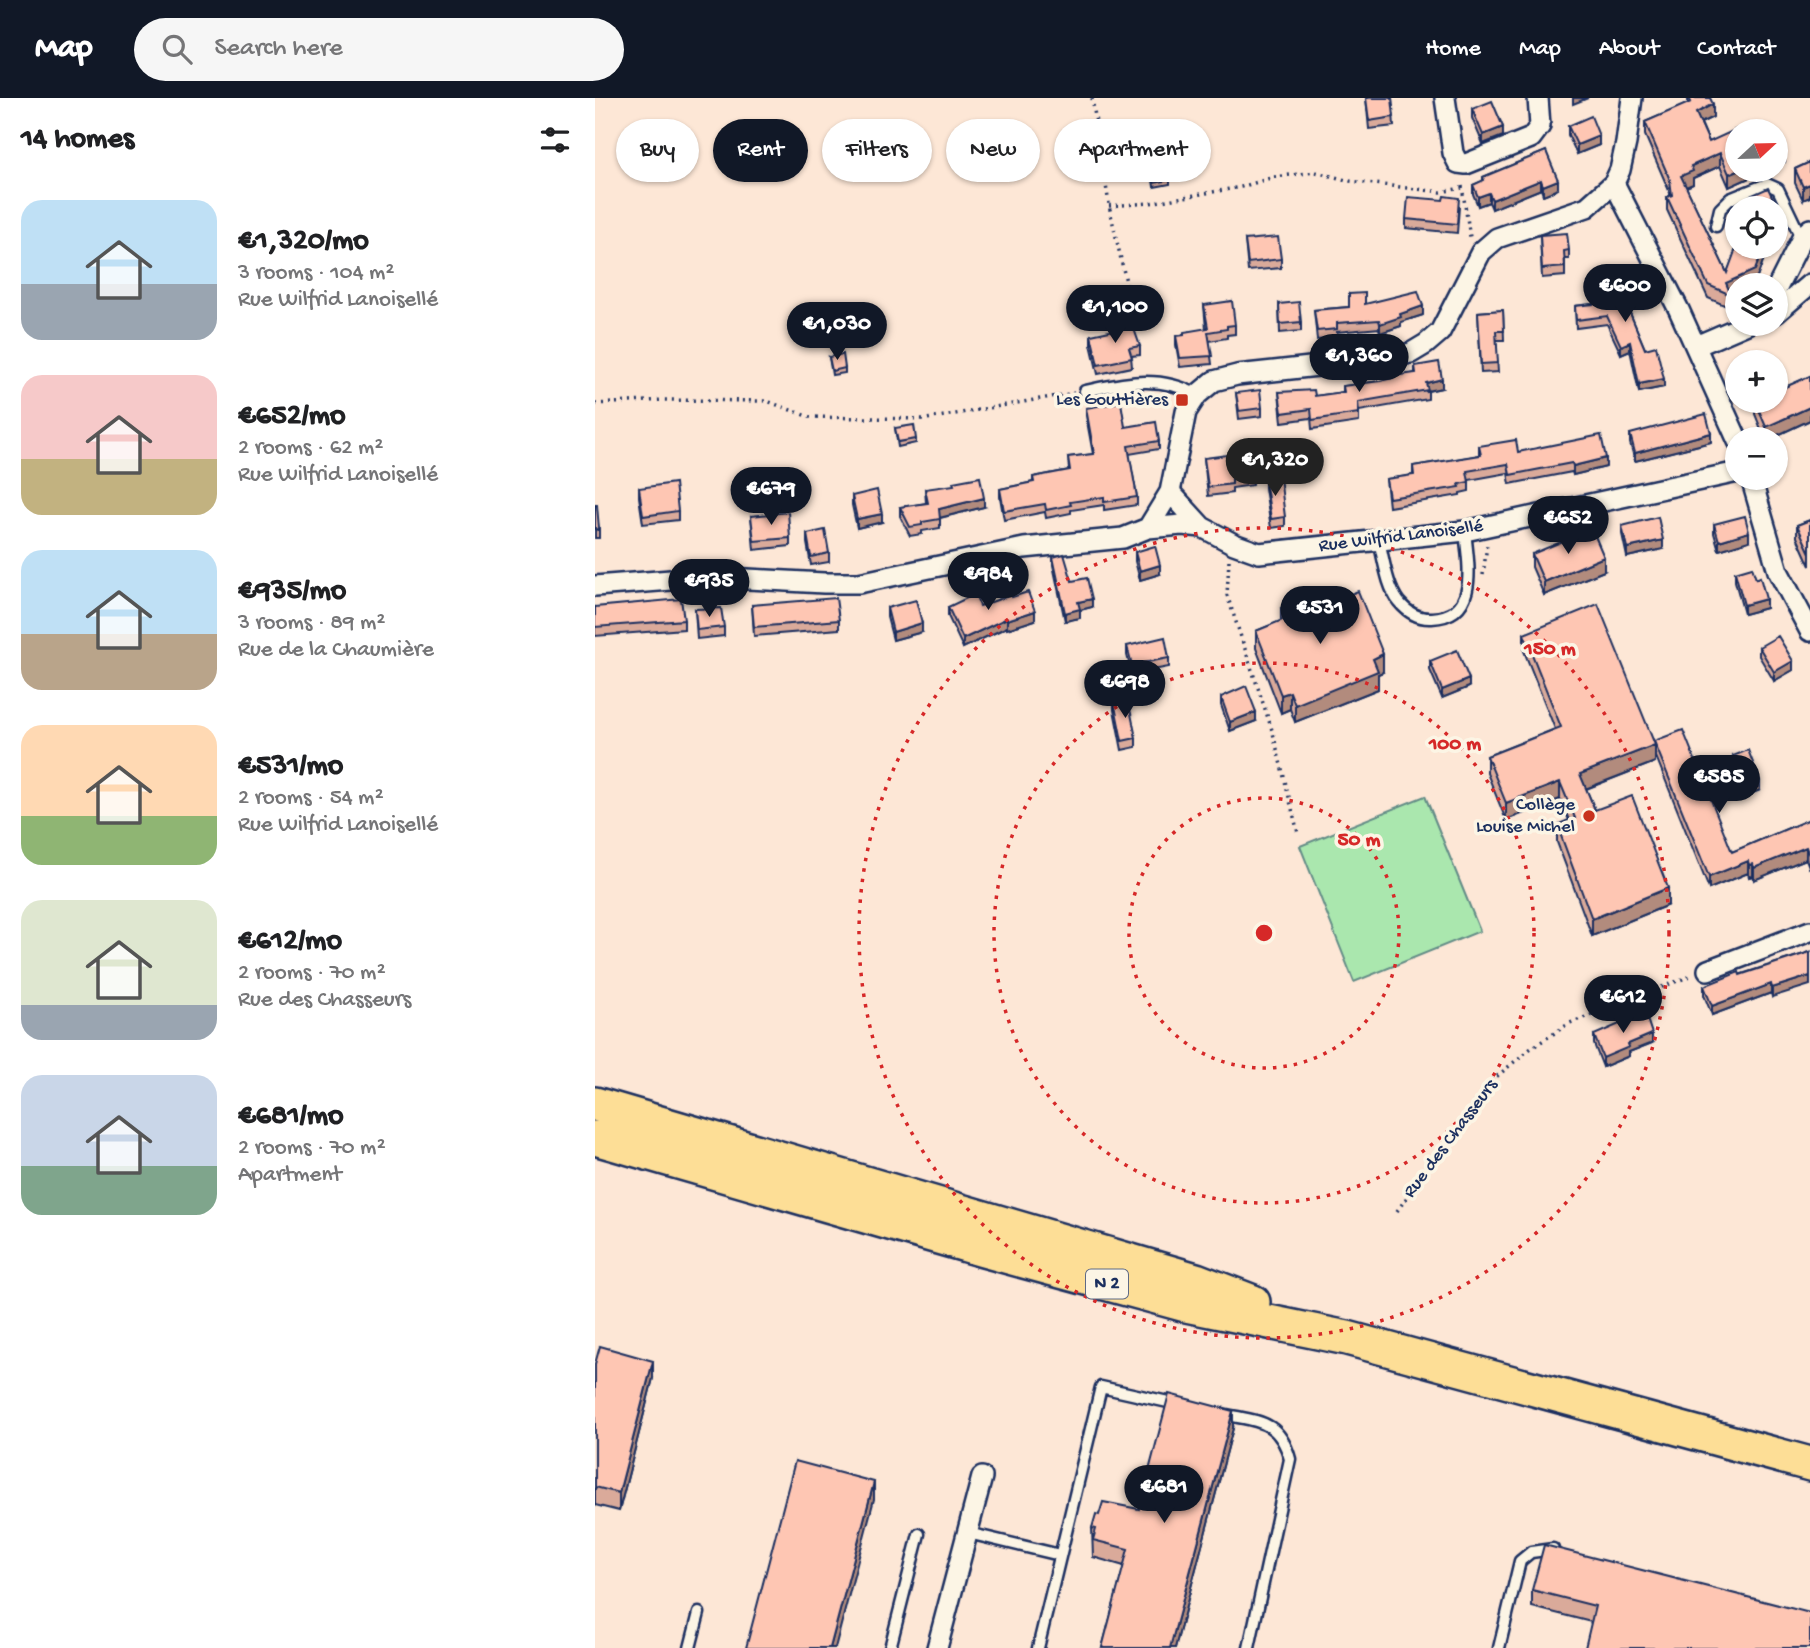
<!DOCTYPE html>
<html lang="en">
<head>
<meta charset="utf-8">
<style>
	:root { --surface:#fff; --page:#f6f6f6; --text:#202124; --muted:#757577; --accent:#111827 }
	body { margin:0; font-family:"Gochi Hand",sans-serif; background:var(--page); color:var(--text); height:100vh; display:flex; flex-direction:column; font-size:26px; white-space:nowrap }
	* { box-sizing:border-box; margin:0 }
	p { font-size:23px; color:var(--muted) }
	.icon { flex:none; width:38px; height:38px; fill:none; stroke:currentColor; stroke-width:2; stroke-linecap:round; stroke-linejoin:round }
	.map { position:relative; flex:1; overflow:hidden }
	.sheet { display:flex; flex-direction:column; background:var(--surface); width:595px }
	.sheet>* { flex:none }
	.banner { position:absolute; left:21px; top:21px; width:665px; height:63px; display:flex; gap:14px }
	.needle { width:46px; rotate:68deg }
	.tools { position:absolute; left:1130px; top:21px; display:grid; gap:14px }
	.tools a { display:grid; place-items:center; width:63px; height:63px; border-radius:50%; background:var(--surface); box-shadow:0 2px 5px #0004; font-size:35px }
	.price { position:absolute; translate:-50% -60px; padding:0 16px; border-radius:24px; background:var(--accent); color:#fff; font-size:23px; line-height:46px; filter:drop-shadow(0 2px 4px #0008) }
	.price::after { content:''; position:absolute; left:50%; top:42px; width:21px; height:16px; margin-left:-10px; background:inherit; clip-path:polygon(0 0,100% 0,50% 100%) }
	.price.on { background:#222; color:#fff }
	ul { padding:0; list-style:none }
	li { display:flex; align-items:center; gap:21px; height:175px; padding:0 21px }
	li span { display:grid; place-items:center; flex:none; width:196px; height:140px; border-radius:21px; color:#555 }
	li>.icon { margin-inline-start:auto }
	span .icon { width:84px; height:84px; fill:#fffc; stroke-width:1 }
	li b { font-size:30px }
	h2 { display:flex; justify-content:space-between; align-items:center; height:84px; padding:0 21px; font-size:30px }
	.pill { padding:0 24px; border-radius:32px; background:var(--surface); box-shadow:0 2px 5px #0004; font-size:24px; line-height:63px }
	.pill.on { background:var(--accent); color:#fff }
	header { display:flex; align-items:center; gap:42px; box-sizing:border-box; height:98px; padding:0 35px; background:var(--accent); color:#fff }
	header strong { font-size:33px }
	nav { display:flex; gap:38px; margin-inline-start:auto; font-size:24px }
	.search { width:490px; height:63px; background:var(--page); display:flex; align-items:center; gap:18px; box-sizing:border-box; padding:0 24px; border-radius:38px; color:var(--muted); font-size:26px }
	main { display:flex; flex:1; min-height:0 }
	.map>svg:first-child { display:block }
</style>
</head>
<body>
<header>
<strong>Map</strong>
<div class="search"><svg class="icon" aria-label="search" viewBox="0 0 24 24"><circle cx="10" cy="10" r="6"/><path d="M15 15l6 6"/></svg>Search here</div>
<nav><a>Home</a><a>Map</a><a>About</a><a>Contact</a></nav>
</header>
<main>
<section class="sheet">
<h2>14 homes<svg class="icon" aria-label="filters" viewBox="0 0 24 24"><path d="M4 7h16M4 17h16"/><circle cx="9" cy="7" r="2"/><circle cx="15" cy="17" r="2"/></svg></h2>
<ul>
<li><span style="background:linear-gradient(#bfe0f5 60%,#9aa5b1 0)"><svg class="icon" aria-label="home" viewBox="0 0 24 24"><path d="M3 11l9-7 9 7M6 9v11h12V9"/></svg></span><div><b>€1,320/mo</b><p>3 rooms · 104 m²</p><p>Rue Wilfrid Lanoisellé</p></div></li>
<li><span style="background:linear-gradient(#f6c9c9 60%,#c2b280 0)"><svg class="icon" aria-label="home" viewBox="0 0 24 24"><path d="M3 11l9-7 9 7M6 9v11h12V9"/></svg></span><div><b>€652/mo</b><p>2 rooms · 62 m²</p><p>Rue Wilfrid Lanoisellé</p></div></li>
<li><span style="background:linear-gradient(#bfe0f5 60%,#b9a48a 0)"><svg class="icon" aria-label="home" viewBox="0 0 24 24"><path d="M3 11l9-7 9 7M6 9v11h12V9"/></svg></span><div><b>€935/mo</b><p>3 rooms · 89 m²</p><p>Rue de la Chaumière</p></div></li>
<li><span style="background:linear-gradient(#ffd9b3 65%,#8fb573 0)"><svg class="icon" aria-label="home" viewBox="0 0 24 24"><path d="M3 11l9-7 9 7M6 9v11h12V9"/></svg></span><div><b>€531/mo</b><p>2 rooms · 54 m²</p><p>Rue Wilfrid Lanoisellé</p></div></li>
<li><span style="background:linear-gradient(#dfe7d0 75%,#9aa5b1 0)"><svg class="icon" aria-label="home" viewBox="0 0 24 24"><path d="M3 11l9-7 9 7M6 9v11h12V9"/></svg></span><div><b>€612/mo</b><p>2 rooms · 70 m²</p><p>Rue des Chasseurs</p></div></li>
<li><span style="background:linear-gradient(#c9d6e8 65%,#7fa58c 0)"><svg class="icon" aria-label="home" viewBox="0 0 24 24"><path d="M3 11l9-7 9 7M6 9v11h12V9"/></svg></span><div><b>€681/mo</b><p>2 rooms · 70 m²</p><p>Apartment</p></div></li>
</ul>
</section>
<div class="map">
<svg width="1215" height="1550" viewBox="0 0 1215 1550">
	<rect width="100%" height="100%" fill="#fde7d6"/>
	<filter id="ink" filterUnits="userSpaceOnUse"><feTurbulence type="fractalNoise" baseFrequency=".0143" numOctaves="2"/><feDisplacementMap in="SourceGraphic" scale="14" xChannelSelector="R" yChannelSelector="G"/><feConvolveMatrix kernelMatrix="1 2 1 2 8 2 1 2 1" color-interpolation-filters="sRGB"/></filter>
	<g filter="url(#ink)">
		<!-- green -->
		<path fill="#aae7ae" stroke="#628b86" stroke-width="2" d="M830 698 885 833 759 884 705 748Z"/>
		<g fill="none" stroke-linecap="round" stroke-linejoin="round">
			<defs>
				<path id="service" d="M1121 128 1125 111 1135 101 1172 86 1183 91 1203 133 1208 138
					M490 293C529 285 565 276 602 297
					M784 443C789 462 792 489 804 504 813 515 823 521 837 520 885 518 873 465 870 433
					M628 1316C663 1324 684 1321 695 1361L654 1550
					M373 1435 465 1457
					M95 1550 104 1515
					M295 1550 324 1436
					M443 1550 506 1289 582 1306
					M904 1550 925 1463 936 1454 958 1451"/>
				<path id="minor" d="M850 0 858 55 863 65 871 66 936 40 945 28 943 0
					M1019 85 1084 212 1143 343
					M1181 192 1208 138 1215 131
					M1181 215 1215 186
					M1101 248 1152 226
					M1156 380 1183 473 1215 533
					M575 394 607 429
					M553 430 587 427 607 429 639 446 664 455 870 433 1143 374
					M0 488 114 479 229 485H264L429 450 528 440 553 430 575 394 591 314 602 297 619 283 642 277 787 261 816 255 831 246 845 234 886 154 902 140 992 109 1019 85 1025 72 1031 45 1037 0
					M1113 872 1215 833
					M342 1550 387 1379"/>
				<path id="trunk" d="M0 1006 601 1182 658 1204
					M0 1040 388 1152 591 1207 752 1240 1215 1366"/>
			</defs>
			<!-- service casing -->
			<use href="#service" stroke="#1b2f5e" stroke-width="15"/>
			<!-- minor casing -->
			<use href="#minor" stroke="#1b2f5e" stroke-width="24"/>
			<!-- trunk casing -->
			<use href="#trunk" stroke="#1b2f5e" stroke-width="38"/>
			<!-- path -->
			<path stroke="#1b2f5e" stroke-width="3.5" stroke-dasharray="2 5" stroke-linecap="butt" d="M497 0 515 112 535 202
				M867 88 875 139
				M514 108 555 105 646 89 679 79 721 74 755 83 846 94 867 90
				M0 306 69 302 172 303 214 319 332 321 479 295
				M634 462 632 497 678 635 703 735
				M888 477 892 447
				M802 1113 895 984 935 951 975 925 1098 877"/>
			<!-- service -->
			<use href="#service" stroke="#fcf5e5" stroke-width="10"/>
			<!-- minor -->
			<use href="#minor" stroke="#fcf5e5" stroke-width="19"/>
			<!-- trunk -->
			<use href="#trunk" stroke="#fdde96" stroke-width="33"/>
		</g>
		<!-- wall -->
		<path fill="#daaa9a" stroke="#1b2f5e" stroke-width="2" d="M771 0H797L799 28 774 31Z
			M1093 0H1115L1118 19 1106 25 1114 44 1143 72H1172L1134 89 1125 68 1098 80V86L1091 89 1132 175 1143 149H1173L1160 185 1143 187V193L1136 196V210L1113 200 1072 112V99L1075 98V95L1050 37V24L1093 6Z
			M877 11 908 38 888 46 877 20Z
			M973 28 1004 47 982 56 973 37Z
			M951 53 963 91 948 97 946 91 897 111 894 104 883 108 878 96V87L888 83V79Z
			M1215 64 1208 102 1200 85V71Z
			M556 68 575 82V86L559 89Z
			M864 109 862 135 811 130V121Z
			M945 137 974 152V161H970V178L947 180Z
			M650 142 686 161V170L653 173Z
			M1010 171 1042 196 1028 199 1050 251 1069 289 1044 294 1035 252 1026 256 1012 226 981 230 980 208 1015 204 1010 180Z
			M754 196 770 206 828 217 806 224V228L785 235 784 230 742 234V240L722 242 719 212 754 209Z
			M684 206 706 224V233L685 235Z
			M609 207 640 227V236L632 237V240L614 243 617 266 585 269 581 247V238L611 231Z
			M908 212 909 242H901L903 274 886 275 883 214Z
			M496 237 545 248V257L536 258 537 269 503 276 496 246Z
			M234 259 250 270V275L237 277Z
			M820 268 847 290 833 293V301L764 313V324L717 331 716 320 687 324 684 294 720 298 748 294V288L785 283 820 275Z
			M1215 278V322L1174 341H1170L1160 316V303Z
			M641 295 667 310V318L644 321Z
			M491 310 530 329 564 343V351L534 356 542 399V407L509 412V407L476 412V415L451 420 450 414 409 422 405 399V391L438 384V379L474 372 473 359 498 356 491 318Z
			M300 330 321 341V345L303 349Z
			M1035 336 1116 344 1040 363 1035 345Z
			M884 348 923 354 1011 369 978 377 977 374 915 386 913 375 874 382V393L865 395V397L794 409 791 381 818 377V368L884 357Z
			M609 360 658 379V387L637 390V395L613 398Z
			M670 381 690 419V428L676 430 670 390Z
			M44 390 83 413V422L48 426 44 399Z
			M330 391 389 409 345 420V430L327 433V436L315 438 305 418V409L331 405Z
			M257 398 287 424 262 430 257 407Z
			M0 407 4 431V440H0Z
			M156 418 195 440V448L159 452Z
			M1215 422V468L1202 439V427Z
			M1119 426 1154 443 1124 452 1119 435Z
			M1027 428 1068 451 1032 459 1027 436Z
			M212 436 234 455V464L216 467 212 445Z
			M540 454 565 476 545 482 540 463Z
			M937 456 1009 473 949 497 937 469Z
			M458 459 497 509 485 512V520L470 523 458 467Z
			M1140 474 1161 481 1171 510 1149 516 1140 483Z
			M417 499 440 522 412 531V529L368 550 353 518V509L385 508Z
			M733 505 788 574 783 576V591L700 624 695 611 686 615 661 550V533L686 523V510Z
			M157 507 244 522V531L159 538Z
			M0 509 89 522V531L0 538Z
			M292 510 327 534 298 542 292 519Z
			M100 511 129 529V538L102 541Z
			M929 536 1059 646V643L1137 754 1215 721 1214 769 1211 761 1159 782 1158 778 1154 779 1153 775 1114 791 1060 656V664L991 691 1000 712 1073 807 997 838 962 744V727L974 722 965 701 911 722 892 675V658L960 631 929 553Z
			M532 548 574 560V569L537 576 532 557Z
			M1164 549 1198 572 1179 583 1164 558Z
			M835 563 874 589 847 600 835 572Z
			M626 599 661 623 635 633 626 607Z
			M519 603 541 640V649L527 652 519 612Z
			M1138 658 1165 692 1150 698 1138 667Z
			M1215 854 1177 899 1176 895 1117 917 1109 897V888Z
			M999 937 1057 945 1034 954V958L1008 969 999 946Z
			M0 1266 58 1280 24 1413 0 1407Z
			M638 1330 580 1550H507L529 1468 498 1459 497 1430 504 1417 544 1411Z
			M937 1492 1215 1515 996 1524 937 1509Z"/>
		<!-- shaded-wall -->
		<path fill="#b28b7d" stroke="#1b2f5e" stroke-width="2" d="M978 0H993L978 6Z
			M1118 6V19L1101 27V15Z
			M908 29V38L888 46V37Z
			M1004 38V47L982 56V47Z
			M1190 51V64L1181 67V55Z
			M1125 55V68L1098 80V86L1086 91V78L1096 68Z
			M1143 72H1172L1134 89V76Z
			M946 82V91L897 111V102Z
			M963 82V91L948 97V88Z
			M1215 86V99L1208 102V89Z
			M894 95V104L883 108V99Z
			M1169 149H1173L1160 185 1156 187H1143V193L1135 196 1131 185Z
			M1042 188V196L1025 200V191Z
			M828 208V217L806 224V228L785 235V226L805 216Z
			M1035 244V252L1026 256V248Z
			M847 281V290L831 293V285Z
			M1069 281V289L1044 294V286Z
			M1215 309V322L1174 341H1171V329Z
			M1116 335V344L1040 363V355Z
			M1011 360V369L978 377V368Z
			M389 400V409L344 420V411Z
			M287 416V424L262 430V421Z
			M1154 434V443L1124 452V443Z
			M1068 442V451L1032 459V450Z
			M1009 459V473L949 497V484Z
			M565 467V476L545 482V473Z
			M497 501V509L485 512V520L470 523V515L483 504Z
			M1171 501V510L1149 516V507Z
			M440 513V522L412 531V522Z
			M412 520V529L368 550V541Z
			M327 525V534L298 542V534Z
			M788 556V574L783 576V591L700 624V607L778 561Z
			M1198 563V572L1179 583V574Z
			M874 581V589L847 600V592Z
			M695 594V611L686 615V597Z
			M661 614V623L635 633V624Z
			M1060 647V664L985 693V676Z
			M1165 683V692L1150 698V689Z
			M965 684V701L911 722V705Z
			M1211 749V761L1159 782V770Z
			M1215 756V768L1214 769V757Z
			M1153 763V775L1114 791V779Z
			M1158 766V778L1154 779V767Z
			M1073 790V807L997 838V821Z
			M1215 878V887L1177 899V890Z
			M1176 886V895L1117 917V908Z
			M1057 936V945L1034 954V958L1008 969V960L1033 946Z
			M58 1263V1280L24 1413V1395Z
			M638 1313V1330L580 1550H575Z
			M279 1384V1401L240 1550H235Z"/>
		<!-- building -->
		<path fill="#fec6b3" stroke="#1b2f5e" stroke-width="2" d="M771 0H797L799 19 774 23Z
			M1094 0H1115L1118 6 1101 15 1114 44 1142 31 1143 33V72L1134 76 1125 55 1096 68 1098 73 1086 78 1132 175 1143 145V149H1169L1160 172 1131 185 1136 197 1113 187 1072 99 1077 97 1075 82 1050 24 1096 4Z
			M897 3 908 29 888 37 877 11Z
			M996 18 1004 38 982 47 973 28Z
			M1182 35 1190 51 1181 55V36Z
			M951 53 963 82 948 88 946 82 897 102 894 95 883 99 878 87 889 82 888 79Z
			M1215 64V86L1208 89 1200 71Z
			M572 65 575 82 559 85 556 68Z
			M1173 90 1183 111 1181 114V110H1155L1157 107 1153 99Z
			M849 98 864 100 862 126 811 121 813 99 848 102Z
			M972 135 974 152 969 153 970 169 947 171 945 137Z
			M683 139 686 161 653 165 650 142Z
			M1038 168 1042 188 1025 191 1050 251 1061 248 1069 281 1044 286 1035 244 1026 248 1012 218 981 222 980 208 1017 204 1010 171Z
			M823 193 828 208 805 216 806 219 785 226 784 222 742 225V231L722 233 719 212 754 209V196L770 195V206Z
			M637 203 640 227 632 228V231L613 234 617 258 585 260 581 238 589 237V234L613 230 609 207Z
			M704 204 706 224 685 226 684 206Z
			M908 212 909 233H901L903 265 886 266 883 214Z
			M538 228 545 248 534 250 537 260 503 267 496 237Z
			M248 256 250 270 237 273 234 259Z
			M844 264 847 281 831 285 833 292 763 304 764 315 717 322 716 311 687 315 684 294 719 292 720 298 749 294 748 288 785 283 798 280V278L821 275 820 268Z
			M1215 278V309L1171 329 1160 303H1181V293Z
			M665 292 667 310 644 313 641 295Z
			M526 304 530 329 561 324 564 343 533 348 542 399 509 404V399L475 404 476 407 451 412 450 406 409 413 405 391 439 384 438 379 475 372 473 359 499 356 491 310Z
			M1111 316 1116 335 1040 355 1035 336Z
			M319 327 321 341 303 344 300 330Z
			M1006 337 1011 360 978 368 977 365 915 377 913 366 872 373 874 384 864 386 865 389 794 400 791 381 819 377 818 368 886 357 884 348 921 342 923 354Z
			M654 354 658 379 637 381V386L613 389 609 360Z
			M385 379 389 400 344 411 345 421 327 424V427L315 429 305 409 333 405 330 391 359 387 358 384Z
			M685 379 690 419 676 421 670 381Z
			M80 385 83 413 48 418 44 390Z
			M282 392 287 416 262 421 257 398Z
			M0 407H2L4 431 0 432Z
			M193 414 195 440 159 443 156 418Z
			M1150 418 1154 434 1124 443 1119 426Z
			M1063 419 1068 442 1032 450 1027 428Z
			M1215 422V455L1202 427Z
			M997 431 1009 459 949 484 937 456Z
			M230 432 234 455 216 459 212 436Z
			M560 448 565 467 545 473 540 454Z
			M469 456 477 483 492 480 497 501 483 504 485 511 470 515 458 459Z
			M1157 469 1161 481 1165 479 1171 501 1149 507 1140 474Z
			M728 492 733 505 763 493 788 556 778 561 783 573 700 607 695 594 686 597 661 533 690 521 686 510Z
			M433 494 440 513 412 522V520L368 541 353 509 380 496 385 508 416 497 417 499Z
			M241 500 244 522 159 529 157 507Z
			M86 501 89 522 0 529V509Z
			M321 502 327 525 298 534 292 510Z
			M1003 506 1060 647 985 676 1000 712 1037 698 1073 790 997 821 962 727 980 720 965 684 911 705 892 658 966 629 929 536Z
			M126 510 129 529 102 532 100 511Z
			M1183 538 1198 563 1179 574 1164 549Z
			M570 539 574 560 537 567 532 548Z
			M862 552 874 581 847 592 835 563Z
			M651 588 661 614 635 624 626 599Z
			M533 601 541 640 527 643 519 603Z
			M1088 632 1137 754 1215 721V756L1214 757 1211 749 1159 770 1158 766 1154 767 1153 763 1114 779 1059 643Z
			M1153 652 1165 683 1150 689 1138 658Z
			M1215 854V878L1177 890 1176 886 1117 908 1109 888 1144 874 1145 877Z
			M1050 915 1057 936 1033 946 1034 949 1008 960 999 937Z
			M5 1248 58 1263 24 1395 0 1389V1266Z
			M574 1296 638 1313 575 1550H507L533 1451 498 1442 501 1431 497 1430 501 1416 504 1417 508 1404 544 1411Z
			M200 1363 279 1384 235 1550H151Z
			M949 1447 1215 1515V1550H990L1000 1508 937 1492Z"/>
	</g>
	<!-- distance rings -->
	<g fill="none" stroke="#d62828" stroke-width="3.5" stroke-dasharray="3.5 7">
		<circle cx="669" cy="835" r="135"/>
		<circle cx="669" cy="835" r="270"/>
		<circle cx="669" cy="835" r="405"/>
	</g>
	<!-- markers -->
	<g fill="#c8321e" stroke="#fcf5e5" stroke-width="2.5">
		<rect x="580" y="295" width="14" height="14" rx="3.5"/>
		<circle cx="994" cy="718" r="7"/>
	</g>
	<g text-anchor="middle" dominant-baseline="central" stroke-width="7" stroke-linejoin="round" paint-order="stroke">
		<!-- shield labels -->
		<rect fill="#fcf5e5" stroke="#5e6a86" stroke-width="2" x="491" y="1171.5" width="42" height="29" rx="5"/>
		<g font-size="18" font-weight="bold" fill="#1b2f5e">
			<text x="512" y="1186">N 2</text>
		</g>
		<!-- poi labels -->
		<g font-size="19" fill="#1b2f5e" stroke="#fcf5e5" text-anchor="end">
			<text x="573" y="302">Les Gouttières</text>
			<text x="980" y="707">Collège<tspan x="980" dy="22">Louise Michel</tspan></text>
		</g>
		<!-- street labels -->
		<g font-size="19" fill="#1b2f5e" stroke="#fcf5e5">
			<text transform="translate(806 439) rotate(-7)">Rue Wilfrid Lanoisellé</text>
			<text transform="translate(856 1041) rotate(-53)">Rue des Chasseurs</text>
		</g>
	</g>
	<circle cx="669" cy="835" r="10" fill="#d62828" stroke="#fcf5e5" stroke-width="3.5"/>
	<g font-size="21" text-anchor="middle" font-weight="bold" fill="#d62828" stroke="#fcf5e5" stroke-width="7" stroke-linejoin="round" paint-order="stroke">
		<text x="955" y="556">150 m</text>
		<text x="860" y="651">100 m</text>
		<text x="764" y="747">50 m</text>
	</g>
</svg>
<div class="tools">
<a><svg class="needle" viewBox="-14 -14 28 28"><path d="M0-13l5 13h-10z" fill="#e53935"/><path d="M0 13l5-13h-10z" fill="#757577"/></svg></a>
<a><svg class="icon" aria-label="locate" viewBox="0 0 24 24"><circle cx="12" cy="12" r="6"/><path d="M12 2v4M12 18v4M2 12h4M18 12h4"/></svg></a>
<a><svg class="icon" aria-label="layers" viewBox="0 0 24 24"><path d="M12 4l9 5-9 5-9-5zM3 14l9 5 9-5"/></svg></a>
<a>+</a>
<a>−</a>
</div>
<b class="price" style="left:1030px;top:226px">€600</b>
<b class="price" style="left:520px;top:247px">€1,100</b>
<b class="price" style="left:242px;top:264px">€1,030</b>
<b class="price" style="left:764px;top:296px">€1,360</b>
<b class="price on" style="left:680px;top:400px">€1,320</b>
<b class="price" style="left:176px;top:429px">€679</b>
<b class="price" style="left:973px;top:458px">€652</b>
<b class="price" style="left:393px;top:514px">€984</b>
<b class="price" style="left:114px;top:521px">€935</b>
<b class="price" style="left:725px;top:548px">€531</b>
<b class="price" style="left:530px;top:622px">€698</b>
<b class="price" style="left:1124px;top:717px">€585</b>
<b class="price" style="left:1028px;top:937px">€612</b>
<b class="price" style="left:569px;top:1427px">€681</b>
<div class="banner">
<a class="pill">Buy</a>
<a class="pill on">Rent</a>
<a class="pill">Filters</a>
<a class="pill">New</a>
<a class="pill">Apartment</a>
</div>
</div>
</main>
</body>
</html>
